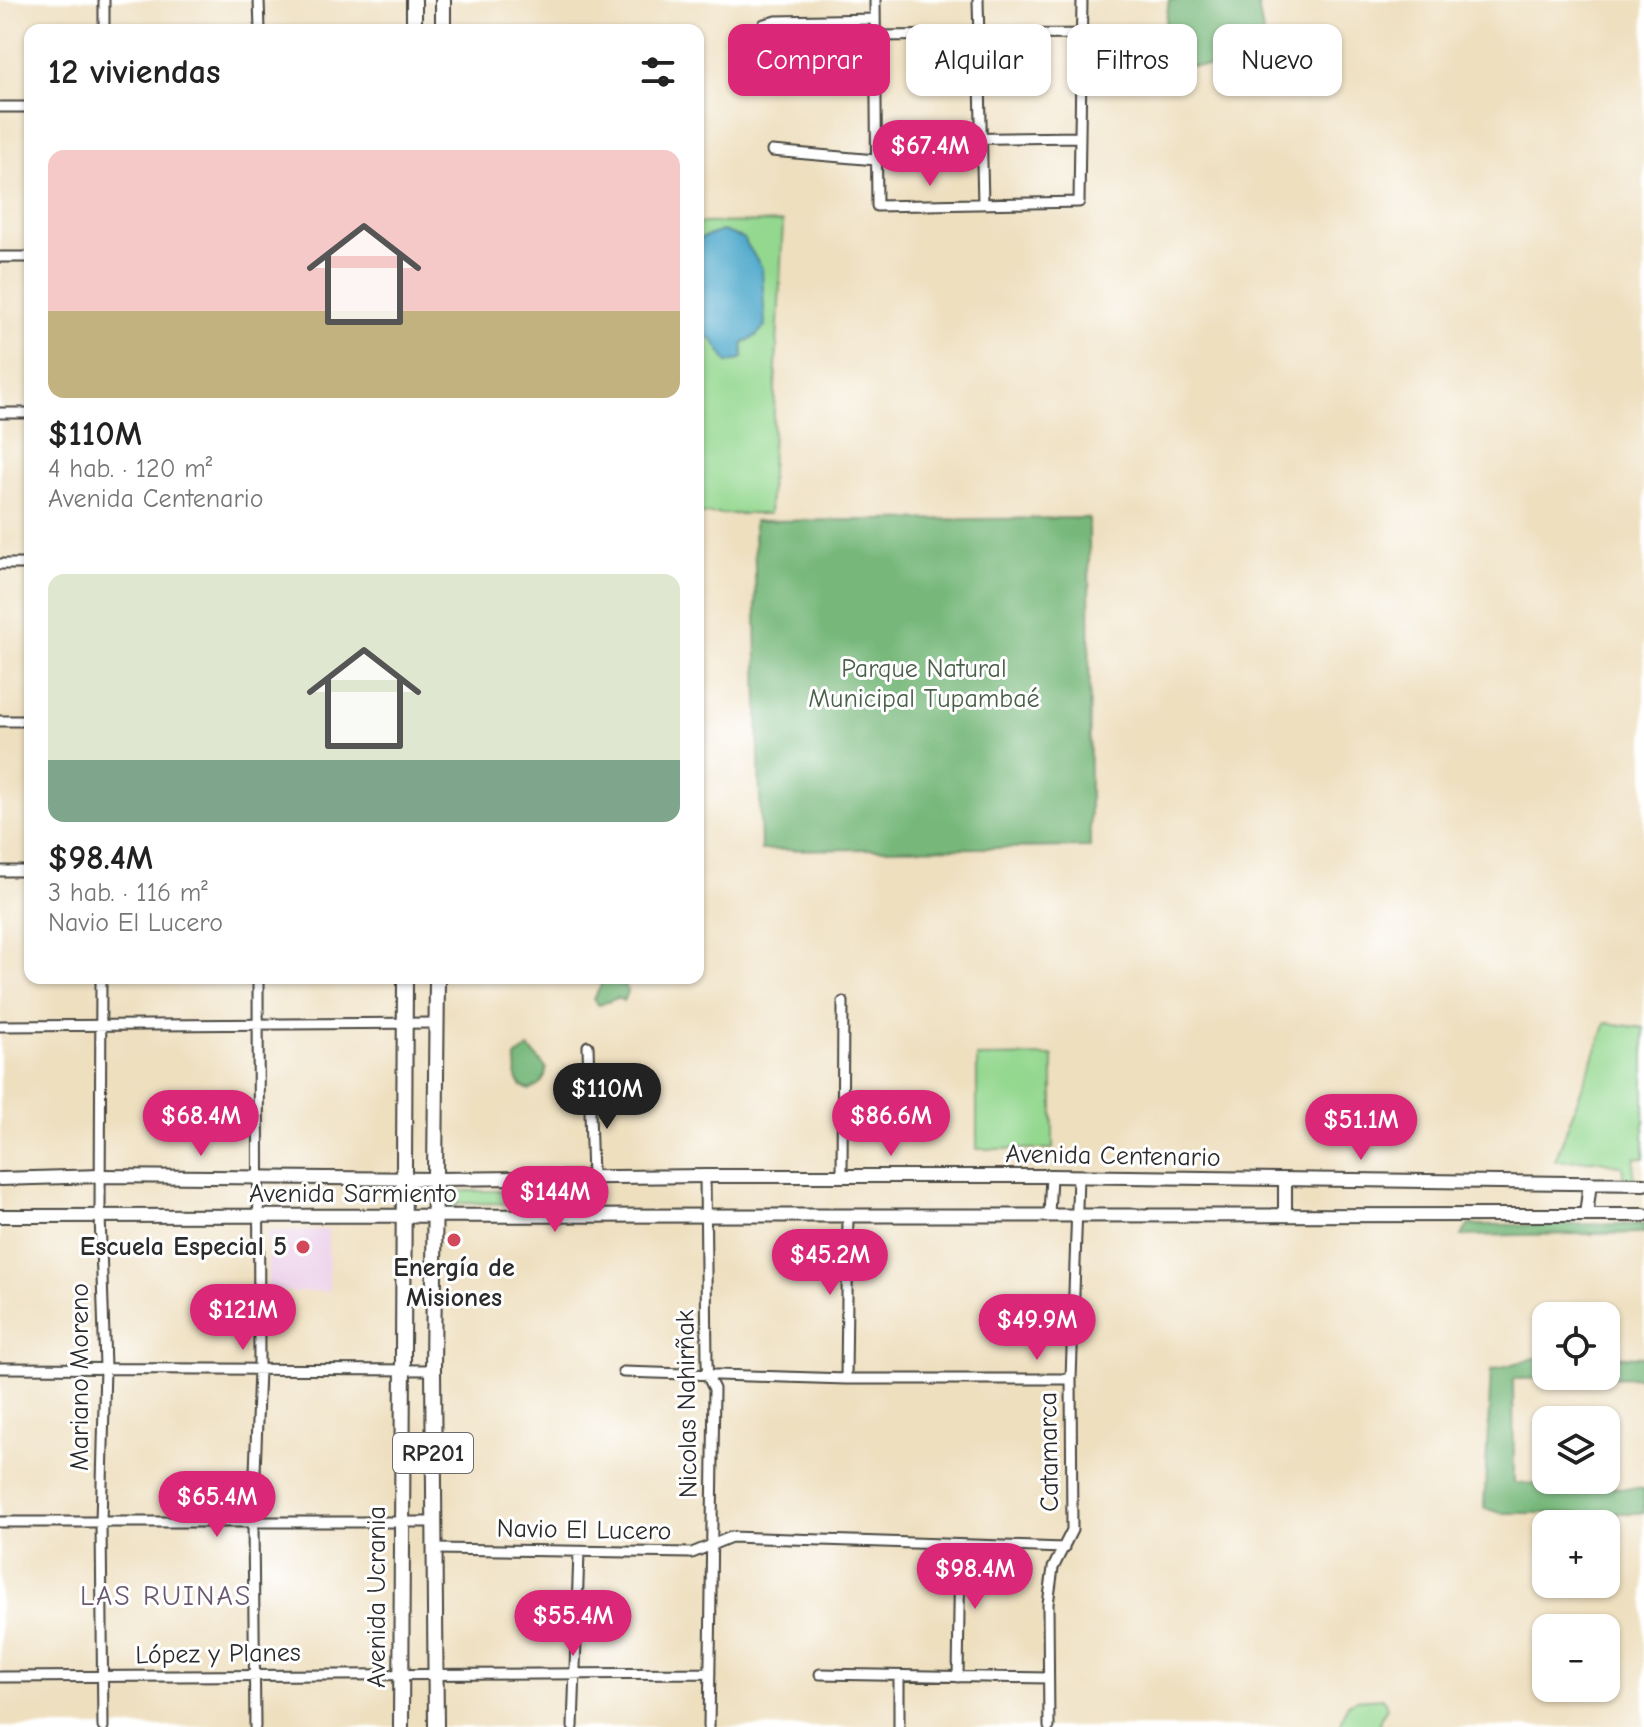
<!DOCTYPE html>
<html lang="es">
<head>
<meta charset="utf-8">
<style>
	:root { --surface:#fff; --page:#f2f2f2; --text:#222; --muted:#767676; --accent:#db2777 }
	body { margin:0; font-family:"Comic Neue",sans-serif; background:var(--page); color:var(--text); height:100vh; display:flex; flex-direction:column; font-size:30px; white-space:nowrap }
	* { box-sizing:border-box; margin:0 }
	p { font-size:26px; color:var(--muted) }
	.icon { flex:none; width:44px; height:44px; fill:none; stroke:currentColor; stroke-width:2; stroke-linecap:round; stroke-linejoin:round }
	.map { position:relative; flex:1; overflow:hidden }
	.side { position:absolute; left:24px; top:24px; width:680px; height:960px; display:flex; flex-direction:column; background:var(--surface); border-radius:16px; box-shadow:0 2px 6px #0004 }
	.side>* { flex:none }
	.hud { position:absolute; left:728px; top:24px; width:760px; height:72px; display:flex; gap:16px }
	.buttons { position:absolute; left:1532px; top:1302px; display:grid; gap:16px }
	.buttons a { display:grid; place-items:center; width:88px; height:88px; border-radius:16px; background:var(--surface); box-shadow:0 2px 6px #0004; font-size:40px }
	.price { position:absolute; translate:-50% -68px; padding:0 18px; border-radius:28px; background:var(--accent); color:#fff; font-size:26px; line-height:52px; filter:drop-shadow(0 2px 4px #0008) }
	.price::after { content:''; position:absolute; left:50%; top:48px; width:24px; height:18px; margin-left:-12px; background:inherit; clip-path:polygon(0 0,100% 0,50% 100%) }
	.price.current { background:#222; color:#fff }
	ul { padding:0; list-style:none }
	li { display:grid; align-content:center; gap:16px; height:424px; padding:0 24px }
	li span { display:grid; place-items:center; height:248px; border-radius:16px; color:#555 }
	li>.icon { margin-inline-start:auto }
	span .icon { width:144px; height:144px; fill:#fffc; stroke-width:1 }
	li b { font-size:34px }
	h2 { display:flex; justify-content:space-between; align-items:center; height:96px; padding:0 24px; font-size:34px }
	.pill { padding:0 28px; border-radius:16px; background:var(--surface); box-shadow:0 2px 6px #0004; font-size:28px; line-height:72px }
	.pill.current { background:var(--accent); color:#fff }
	.map>svg:first-child { display:block }
</style>
</head>
<body>
<div class="map">
<svg width="1644" height="1727" viewBox="0 0 1644 1727">
	<rect width="100%" height="100%" fill="#fff"/>
	<filter id="ink" filterUnits="userSpaceOnUse"><feTurbulence type="fractalNoise" baseFrequency=".0125" numOctaves="2"/><feDisplacementMap in="SourceGraphic" scale="16" xChannelSelector="R" yChannelSelector="G"/><feConvolveMatrix kernelMatrix="1 2 1 2 8 2 1 2 1" color-interpolation-filters="sRGB"/></filter>
	<filter id="wash" filterUnits="userSpaceOnUse"><feTurbulence type="fractalNoise" baseFrequency=".006" numOctaves="4" result="noise"/><feDisplacementMap in="SourceGraphic" scale="32" xChannelSelector="R" yChannelSelector="G"/><feGaussianBlur stdDeviation="1.8" result="paint"/><feColorMatrix in="noise" values="0 0 0 0 0 0 0 0 0 0 0 0 0 0 0 0 0 1.4 0 .05"/><feComposite in="paint" operator="in"/></filter>
	<g filter="url(#wash)">
		<rect width="100%" height="100%" fill="#eedfbf"/>
		<!-- built -->
		<path fill="#ecd1ea" d="M328 1230 329 1291 268 1292 267 1231Z"/>
		<!-- green -->
		<path fill="#94d890" stroke="#60825e" stroke-width="2" d="M783 222 769 514H698V223Z
			M1606 1023 1644 1028V1158L1635 1157 1633 1180 1624 1181 1622 1166 1595 1160 1555 1161Z
			M1053 1056V1149H977V1057Z
			M450 1185H454L460 1191H568L573 1186H580L585 1198 580 1210H575L568 1204 459 1203 453 1210 447 1209 444 1205 445 1189Z
			M1383 1698 1387 1707 1381 1718 1380 1727H1340L1347 1704 1356 1700Z"/>
		<!-- forest -->
		<path fill="#77b87a" stroke="#517252" stroke-width="2" d="M1169 0H1257L1266 49 1226 67 1159 65Z
			M1089 518 1090 847 761 850 754 521Z
			M599 978H612L619 984 625 986 628 992 624 1001 617 998 599 1005 593 999 601 986Z
			M529 1048 546 1068C546 1080 540 1085 529 1090L521 1086 516 1077C518 1069 515 1064 516 1056Z
			M1644 1224V1233L1461 1236 1469 1225Z
			M1546 1355V1376H1606V1356L1644 1357V1377L1513 1379 1514 1483 1644 1489V1513H1501L1484 1508 1491 1370Z"/>
		<!-- water -->
		<path fill="#4ca7ca" stroke="#3c697a" stroke-width="2" d="M722 231 743 238 762 268 765 326 756 336 743 343V358L728 363 713 340 698 333V239Z"/>
	</g>
	<g filter="url(#ink)">
		<g fill="none" stroke-linecap="round" stroke-linejoin="round">
			<defs>
				<path id="minor" d="M104 0V30
					M259 0 260 30
					M875 0 877 206 1079 202 1082 0
					M978 0 983 204
					M875 36 1081 34
					M770 85 764 24 776 21 875 19
					M0 107H30
					M877 140 1080 137
					M772 151 876 160
					M0 257H30
					M0 413H30
					M0 564H30
					M0 721H30
					M0 871H30
					M101 978 100 1215 105 1367 101 1523 103 1727
					M0 1026 437 1023
					M588 1046 592 1177 590 1217
					M705 1176 707 1363 708 1377 714 1389 709 1727
					M842 1176 843 1002
					M1049 1215 1051 1176
					M0 1368 433 1370
					M623 1372 846 1379H1071L1072 1530 1053 1568 1048 1604 1049 1727
					M846 1379 848 1215
					M1071 1379 1078 1177
					M0 1522H434
					M435 1549 692 1553 731 1537 1064 1548
					M820 1674 1048 1678
					M0 1677 710 1673
					M958 1677 960 1545
					M255 1727 253 1523 259 1370 258 978
					M573 1727 579 1552
					M899 1727V1676"/>
				<path id="secondary" d="M0 1179 101 1176 437 1179 707 1176H1051L1644 1184
					M1285 1215V1180
					M1586 1215 1590 1183
					M0 1216 1644 1215"/>
				<path id="primary" d="M443 0V30
					M414 30V0
					M401 1727 405 978
					M436 1727 433 1370 437 978"/>
			</defs>
			<!-- minor casing -->
			<use href="#minor" stroke="#484641" stroke-width="13"/>
			<!-- secondary casing -->
			<use href="#secondary" stroke="#484641" stroke-width="16"/>
			<!-- primary casing -->
			<use href="#primary" stroke="#484641" stroke-width="18"/>
			<!-- minor -->
			<use href="#minor" stroke="#fff" stroke-width="9"/>
			<!-- secondary -->
			<use href="#secondary" stroke="#fff" stroke-width="12"/>
			<!-- primary -->
			<use href="#primary" stroke="#fff" stroke-width="14"/>
		</g>
	</g>
	<!-- markers -->
	<g fill="#d1495b" stroke="#fff" stroke-width="3">
		<circle cx="454" cy="1240" r="8"/>
		<circle cx="303" cy="1247" r="8"/>
	</g>
	<g text-anchor="middle" dominant-baseline="central" stroke-width="6" stroke-linejoin="round" paint-order="stroke">
		<!-- shield labels -->
		<rect fill="#fff" stroke="#6b6b6b" stroke-width="2" x="393" y="1433" width="80" height="40" rx="6"/>
		<g font-size="24" font-weight="bold" fill="#2b2b2b">
			<text x="433" y="1453">RP201</text>
		</g>
		<!-- park labels -->
		<g font-size="26" fill="#4a5f49" stroke="#fff">
			<text x="924" y="669">Parque Natural<tspan x="924" dy="30">Municipal Tupambaé</tspan></text>
		</g>
		<!-- street labels -->
		<g font-size="26" fill="#2b2b2b" stroke="#fff">
			<text transform="translate(1113 1156) rotate(1)">Avenida Centenario</text>
			<text x="353" y="1194">Avenida Sarmiento</text>
			<text transform="translate(80 1377) rotate(-90)">Mariano Moreno</text>
			<text transform="translate(687 1404) rotate(-91)">Nicolas Nahirñak</text>
			<text transform="translate(1049 1452) rotate(-91)">Catamarca</text>
			<text transform="translate(584 1530) rotate(1)">Navio El Lucero</text>
			<text transform="translate(377 1597) rotate(-90)">Avenida Ucrania</text>
			<text transform="translate(218 1654) rotate(-1)">López y Planes</text>
		</g>
		<!-- poi labels -->
		<g font-size="26" font-weight="bold" fill="#2b2b2b" stroke="#fff" text-anchor="end">
			<text x="287" y="1247">Escuela Especial 5</text>
			<text x="454" y="1268" text-anchor="middle">Energía de<tspan x="454" dy="30">Misiones</tspan></text>
		</g>
		<!-- neighbourhood labels -->
		<g font-size="28" letter-spacing="2" fill="#69586e" stroke="#fff">
			<text x="166" y="1596">LAS RUINAS</text>
		</g>
	</g>
</svg>
<div class="buttons">
<a><svg class="icon" aria-label="locate" viewBox="0 0 24 24"><circle cx="12" cy="12" r="6"/><path d="M12 2v4M12 18v4M2 12h4M18 12h4"/></svg></a>
<a><svg class="icon" aria-label="layers" viewBox="0 0 24 24"><path d="M12 4l9 5-9 5-9-5zM3 14l9 5 9-5"/></svg></a>
<a>+</a>
<a>−</a>
</div>
<b class="price" style="left:930px;top:188px">$67.4M</b>
<b class="price current" style="left:607px;top:1131px">$110M</b>
<b class="price" style="left:201px;top:1158px">$68.4M</b>
<b class="price" style="left:891px;top:1158px">$86.6M</b>
<b class="price" style="left:1361px;top:1162px">$51.1M</b>
<b class="price" style="left:555px;top:1234px">$144M</b>
<b class="price" style="left:830px;top:1297px">$45.2M</b>
<b class="price" style="left:243px;top:1352px">$121M</b>
<b class="price" style="left:1037px;top:1362px">$49.9M</b>
<b class="price" style="left:217px;top:1539px">$65.4M</b>
<b class="price" style="left:975px;top:1611px">$98.4M</b>
<b class="price" style="left:573px;top:1658px">$55.4M</b>
<div class="hud">
<a class="pill current">Comprar</a>
<a class="pill">Alquilar</a>
<a class="pill">Filtros</a>
<a class="pill">Nuevo</a>
</div>
<section class="side">
<h2>12 viviendas<svg class="icon" aria-label="filters" viewBox="0 0 24 24"><path d="M4 7h16M4 17h16"/><circle cx="9" cy="7" r="2"/><circle cx="15" cy="17" r="2"/></svg></h2>
<ul>
<li><span style="background:linear-gradient(#f6c9c9 65%,#c2b280 0)"><svg class="icon" aria-label="home" viewBox="0 0 24 24"><path d="M3 11l9-7 9 7M6 9v11h12V9"/></svg></span><div><b>$110M</b><p>4 hab. · 120 m²</p><p>Avenida Centenario</p></div></li>
<li><span style="background:linear-gradient(#dfe7d0 75%,#7fa58c 0)"><svg class="icon" aria-label="home" viewBox="0 0 24 24"><path d="M3 11l9-7 9 7M6 9v11h12V9"/></svg></span><div><b>$98.4M</b><p>3 hab. · 116 m²</p><p>Navio El Lucero</p></div></li>
</ul>
</section>
</div>
</body>
</html>
